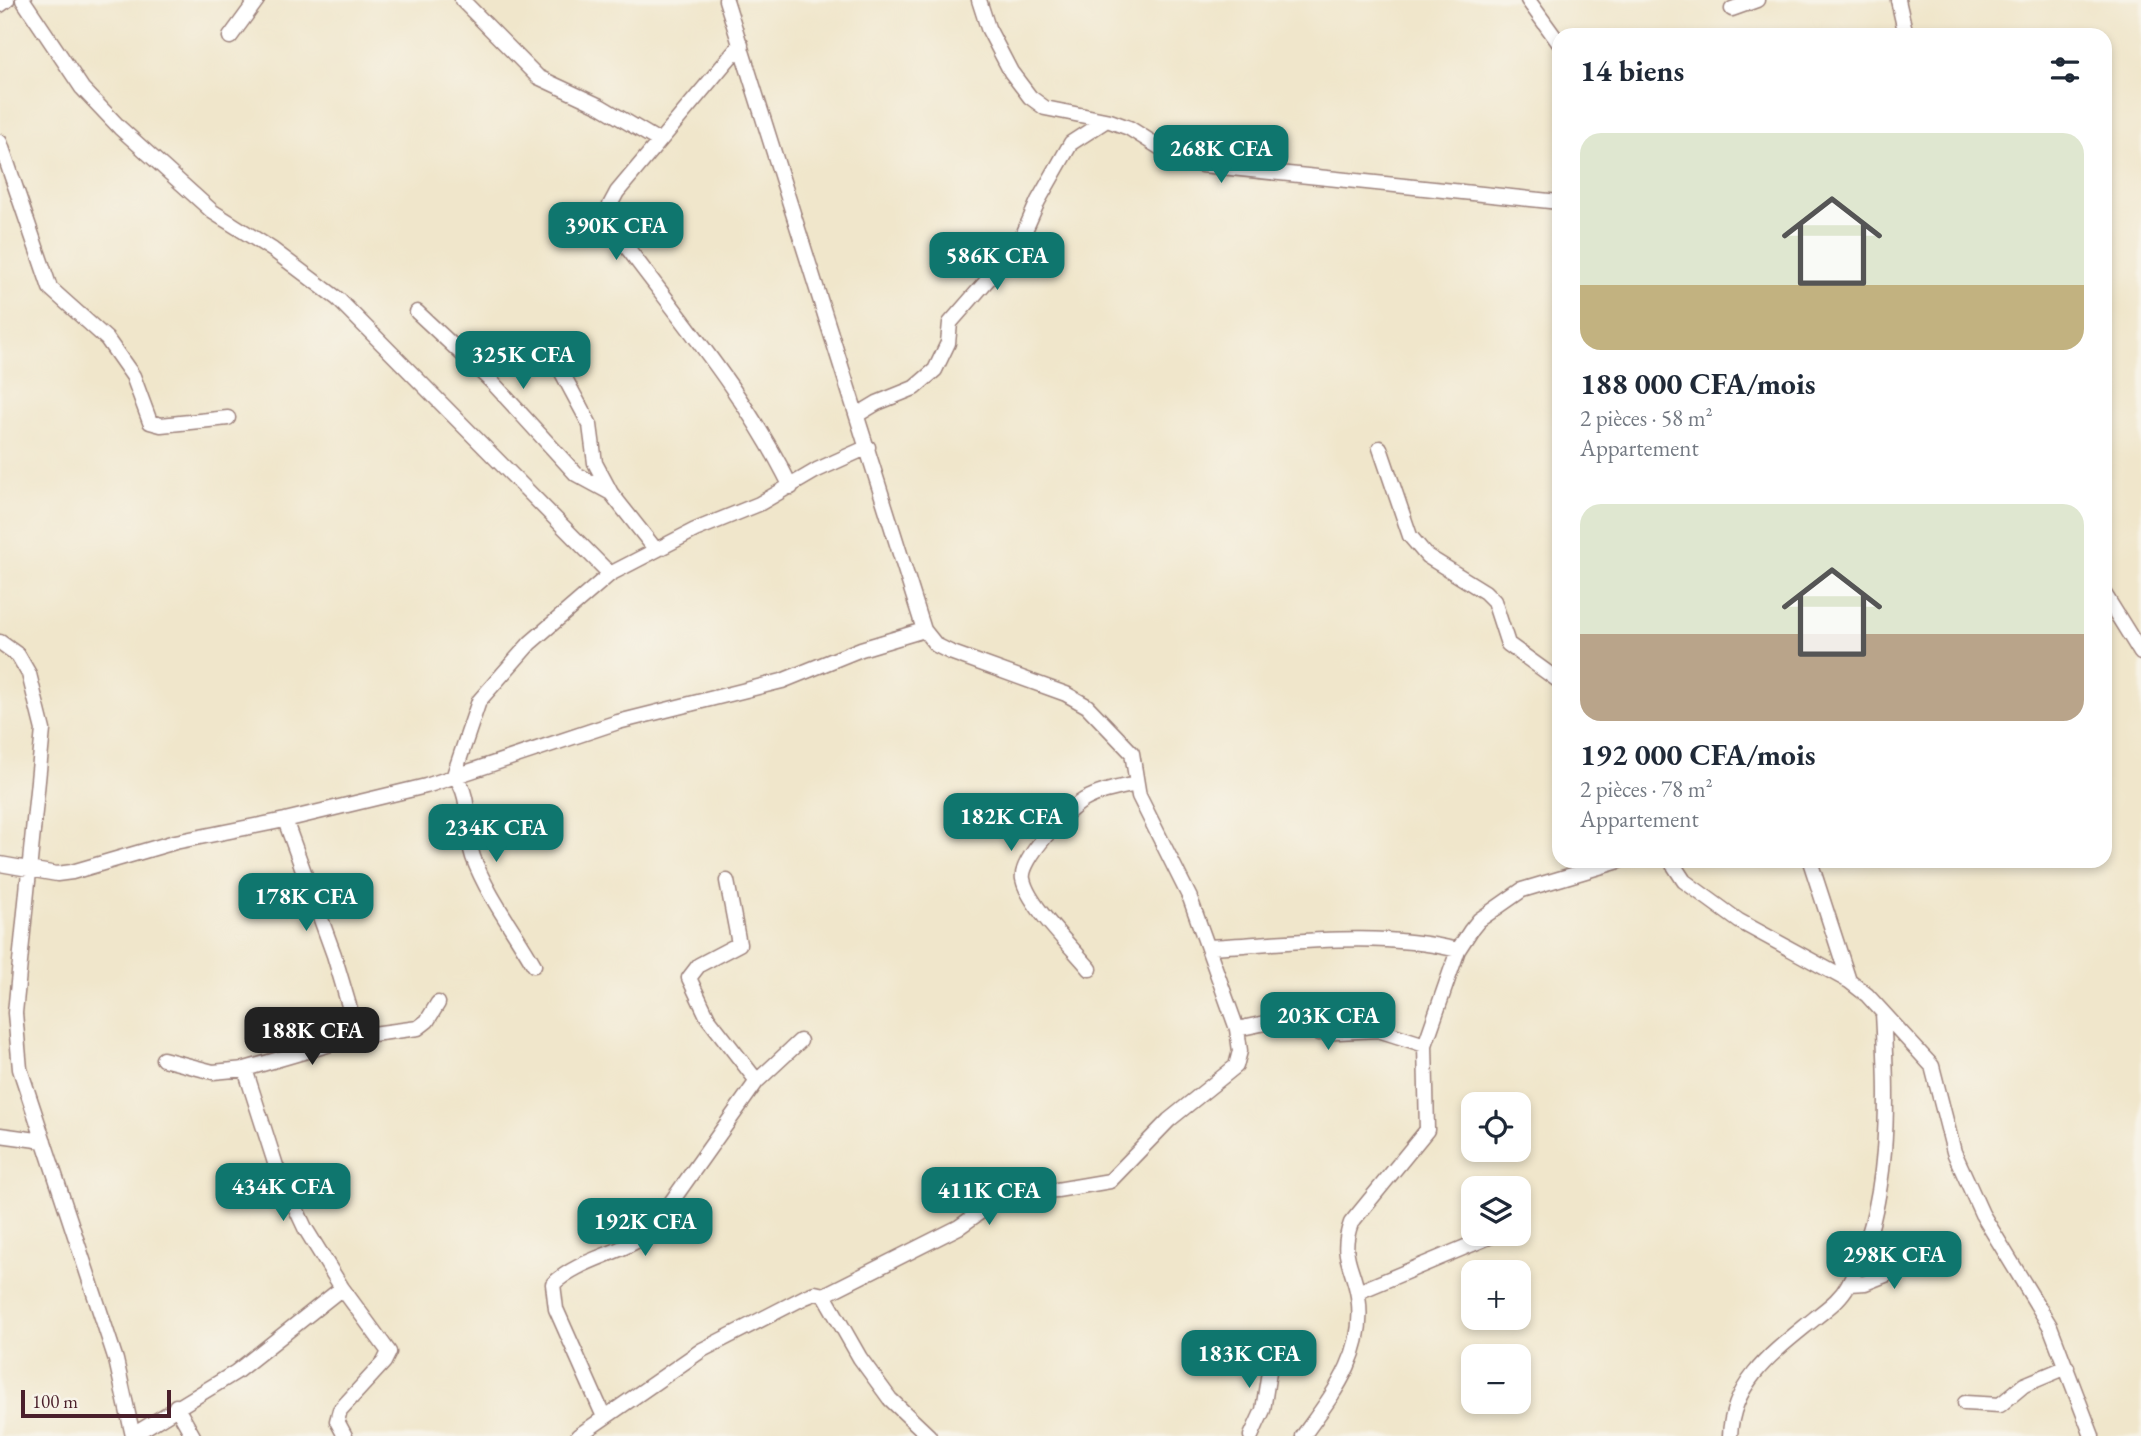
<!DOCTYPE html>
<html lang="fr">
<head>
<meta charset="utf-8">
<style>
	:root { --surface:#fff; --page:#f2f2f3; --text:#1f2937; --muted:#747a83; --accent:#0f766e }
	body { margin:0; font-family:"EB Garamond",serif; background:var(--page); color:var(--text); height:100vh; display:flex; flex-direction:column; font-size:26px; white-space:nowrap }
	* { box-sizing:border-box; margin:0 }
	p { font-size:23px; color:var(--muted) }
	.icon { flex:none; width:38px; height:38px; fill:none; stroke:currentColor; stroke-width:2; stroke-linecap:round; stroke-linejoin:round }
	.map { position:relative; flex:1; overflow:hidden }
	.sheet { position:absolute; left:1552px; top:28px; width:560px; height:840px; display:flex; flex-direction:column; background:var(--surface); border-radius:21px; box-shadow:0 4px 10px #0003 }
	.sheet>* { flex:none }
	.tools { position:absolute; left:1461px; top:1092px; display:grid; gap:14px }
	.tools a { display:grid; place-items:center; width:70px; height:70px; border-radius:14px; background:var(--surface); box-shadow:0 4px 10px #0003; font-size:35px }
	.scale { position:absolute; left:21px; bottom:18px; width:150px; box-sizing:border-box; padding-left:7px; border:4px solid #4a1f2b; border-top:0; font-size:19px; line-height:24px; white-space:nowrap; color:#4a1f2b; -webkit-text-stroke:5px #f7f3e8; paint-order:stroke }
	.price { position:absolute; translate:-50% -60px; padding:0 16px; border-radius:14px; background:var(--accent); color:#fff; font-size:23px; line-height:46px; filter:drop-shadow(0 2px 4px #0008) }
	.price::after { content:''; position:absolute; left:50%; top:42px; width:21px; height:16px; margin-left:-10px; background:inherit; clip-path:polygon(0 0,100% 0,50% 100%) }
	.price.active { background:#222; color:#fff }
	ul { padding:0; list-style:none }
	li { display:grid; align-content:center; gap:14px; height:371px; padding:0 28px }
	li span { display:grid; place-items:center; height:217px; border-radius:21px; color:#555 }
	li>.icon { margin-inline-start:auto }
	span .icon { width:126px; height:126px; fill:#fffc; stroke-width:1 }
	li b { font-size:30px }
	h2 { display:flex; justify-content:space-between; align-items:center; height:84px; padding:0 28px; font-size:30px }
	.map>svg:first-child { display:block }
</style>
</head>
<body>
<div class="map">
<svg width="2141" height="1436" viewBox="0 0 2141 1436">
	<rect width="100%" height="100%" fill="#f7f3e8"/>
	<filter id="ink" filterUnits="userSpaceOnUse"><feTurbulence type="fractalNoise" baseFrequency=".0143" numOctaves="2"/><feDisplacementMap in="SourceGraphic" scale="14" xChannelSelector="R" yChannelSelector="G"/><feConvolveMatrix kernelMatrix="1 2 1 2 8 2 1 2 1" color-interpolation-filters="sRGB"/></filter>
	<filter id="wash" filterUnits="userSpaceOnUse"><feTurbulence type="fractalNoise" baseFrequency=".00686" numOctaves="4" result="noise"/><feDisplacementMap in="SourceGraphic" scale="28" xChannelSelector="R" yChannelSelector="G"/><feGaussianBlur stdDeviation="1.57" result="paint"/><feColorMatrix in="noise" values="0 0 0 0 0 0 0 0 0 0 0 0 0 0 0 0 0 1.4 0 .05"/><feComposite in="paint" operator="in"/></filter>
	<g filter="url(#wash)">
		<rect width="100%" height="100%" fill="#f0e6cb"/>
	</g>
	<g filter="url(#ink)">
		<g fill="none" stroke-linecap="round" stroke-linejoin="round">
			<defs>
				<path id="minor" d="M23 0 82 88 120 128 213 212 273 250 338 299 610 574
					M462 0 538 77 600 106 659 141
					M979 0 988 28 1011 72 1030 97 1045 108 1110 121 1129 128 1175 157 1202 165 1559 202
					M1528 0 1559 43
					M1898 0 1906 35
					M0 5 7 0
					M1732 9 1757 0
					M230 37 257 0
					M741 44 617 192 610 205V215L620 238C680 319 746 395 791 487
					M0 142 50 288 107 339 133 376 150 422 161 425 228 418
					M417 312 492 382 576 474 611 493
					M552 354 590 425 595 463 611 493 656 550
					M857 415 877 403 914 388 935 370 948 343 950 323 1019 244 1038 201 1071 143 1105 121
					M1380 448 1410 536 1427 556 1485 592 1494 601 1508 644 1559 681
					M2105 595 2141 653
					M0 642 18 655 29 674 43 730 15 1013 20 1069 116 1360 133 1436
					M285 820 334 955 358 1036
					M1671 861 1684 881 1739 921 1849 981 1867 995 1932 1066 1954 1152 1982 1214 2050 1326 2092 1436
					M1810 861 1849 981
					M0 864 57 874 72 872 175 842 285 820 426 786 618 722 782 681 861 649 924 630
					M727 881 739 944 699 965 689 978 708 1018 757 1081
					M1208 947C1290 943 1377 930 1458 950
					M534 965C514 930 487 895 473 857 463 828 474 799 454 775L479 701 530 643 610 574 695 530 759 504 817 470 868 447
					M1090 969C1072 947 1028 905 1023 879 1019 860 1067 810 1084 800 1100 791 1118 788 1136 784
					M1237 1029 1294 1017 1318 1033 1378 1030 1425 1045
					M163 1059 213 1072 245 1069 358 1036 418 1028 427 1021 438 1003
					M245 1069 276 1166 305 1228 342 1288 389 1352 384 1362 340 1410 337 1421 345 1436
					M0 1135 44 1141
					M1849 1284 1865 1283 1913 1264 1943 1269
					M1358 1292 1494 1235
					M824 1295 860 1358 890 1399 929 1436
					M1965 1403 2000 1405 2024 1385 2067 1367
					M176 1406 193 1436
					M604 1417 556 1309 553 1284C581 1258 620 1255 650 1232L757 1081 800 1041
					M133 1435 236 1372 342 1288
					M578 1436 702 1350 805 1297 815 1293 824 1295 959 1227 1007 1193 1057 1190 1110 1181 1169 1120 1236 1066 1240 1051 1237 1029 1190 898 1139 796 1132 753 1087 706 1066 694 950 652 936 645 924 630 726 0
					M1251 1436 1263 1410 1272 1352
					M1303 1436C1334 1393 1367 1352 1358 1296 1353 1265 1339 1256 1351 1223L1427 1130 1425 1045 1458 950 1471 930 1479 920 1522 890 1619 861
					M1730 1436C1732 1381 1775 1351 1814 1319 1826 1309 1840 1300 1848 1285 1892 1204 1888 1102 1883 1013"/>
			</defs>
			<!-- minor casing -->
			<use href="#minor" stroke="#9d827b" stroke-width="17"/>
			<!-- minor -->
			<use href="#minor" stroke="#fff" stroke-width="14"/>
		</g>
	</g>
</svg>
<div class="tools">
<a><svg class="icon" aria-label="locate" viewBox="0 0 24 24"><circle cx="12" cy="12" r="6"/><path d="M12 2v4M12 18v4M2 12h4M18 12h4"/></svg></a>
<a><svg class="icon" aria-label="layers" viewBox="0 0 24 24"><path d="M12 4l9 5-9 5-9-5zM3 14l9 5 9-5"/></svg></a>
<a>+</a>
<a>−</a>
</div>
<div class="scale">100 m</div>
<b class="price" style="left:1221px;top:185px">268K CFA</b>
<b class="price" style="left:616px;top:262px">390K CFA</b>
<b class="price" style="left:997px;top:292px">586K CFA</b>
<b class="price" style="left:523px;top:391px">325K CFA</b>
<b class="price" style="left:1011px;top:853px">182K CFA</b>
<b class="price" style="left:496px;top:864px">234K CFA</b>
<b class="price" style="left:306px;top:933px">178K CFA</b>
<b class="price" style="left:1328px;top:1052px">203K CFA</b>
<b class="price active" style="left:312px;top:1067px">188K CFA</b>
<b class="price" style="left:283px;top:1223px">434K CFA</b>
<b class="price" style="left:989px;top:1227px">411K CFA</b>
<b class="price" style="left:645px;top:1258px">192K CFA</b>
<b class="price" style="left:1894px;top:1291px">298K CFA</b>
<b class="price" style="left:1249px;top:1390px">183K CFA</b>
<section class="sheet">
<h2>14 biens<svg class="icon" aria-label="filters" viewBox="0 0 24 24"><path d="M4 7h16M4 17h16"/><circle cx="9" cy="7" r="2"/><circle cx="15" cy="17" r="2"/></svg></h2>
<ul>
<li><span style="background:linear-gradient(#dfe7d0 70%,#c2b280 0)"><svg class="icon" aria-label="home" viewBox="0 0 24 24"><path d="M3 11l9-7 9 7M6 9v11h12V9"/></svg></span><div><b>188 000 CFA/mois</b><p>2 pièces · 58 m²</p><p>Appartement</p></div></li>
<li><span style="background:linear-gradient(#dfe7d0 60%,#b9a48a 0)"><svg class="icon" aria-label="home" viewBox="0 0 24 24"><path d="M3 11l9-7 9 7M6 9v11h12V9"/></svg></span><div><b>192 000 CFA/mois</b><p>2 pièces · 78 m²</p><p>Appartement</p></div></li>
</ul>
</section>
</div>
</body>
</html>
